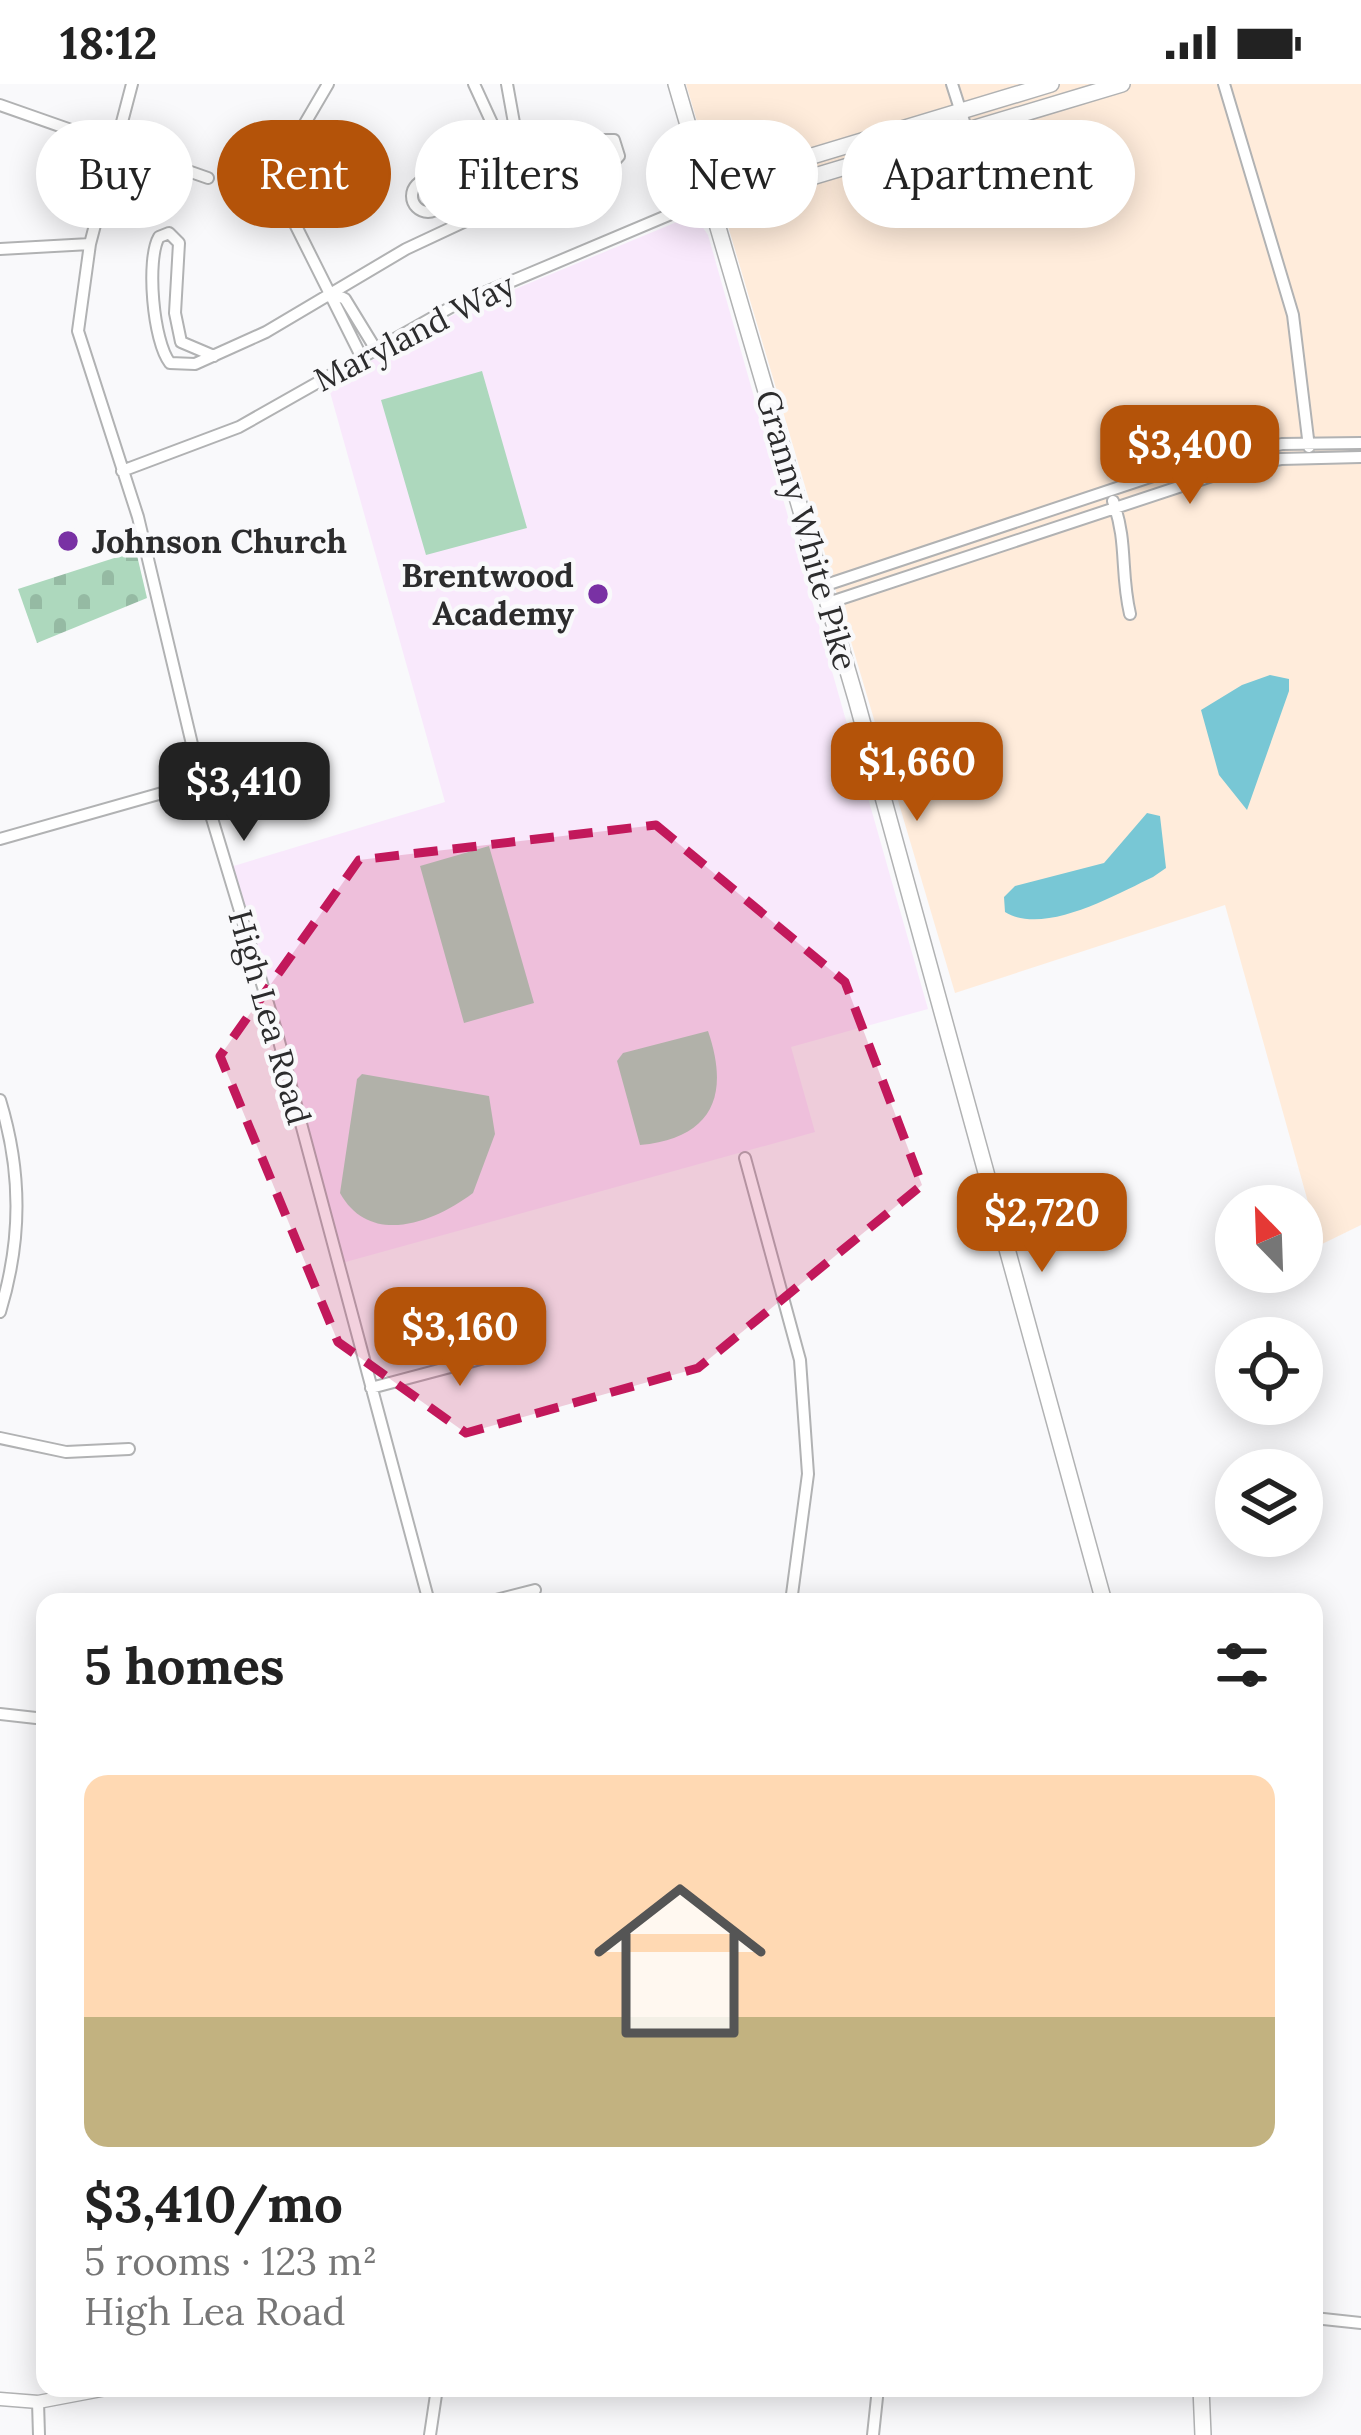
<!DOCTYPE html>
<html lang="en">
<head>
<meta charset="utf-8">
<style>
	:root { --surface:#fff; --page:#f2f2f2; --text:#222; --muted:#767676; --accent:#b45309 }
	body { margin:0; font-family:Lora,serif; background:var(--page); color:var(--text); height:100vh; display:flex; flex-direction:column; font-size:45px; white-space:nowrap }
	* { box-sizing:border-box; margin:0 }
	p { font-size:39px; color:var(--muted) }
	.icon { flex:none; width:66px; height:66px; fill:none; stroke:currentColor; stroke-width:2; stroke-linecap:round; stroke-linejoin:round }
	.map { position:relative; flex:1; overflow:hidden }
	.sheet { position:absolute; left:36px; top:1509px; width:1287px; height:804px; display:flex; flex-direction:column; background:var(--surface); border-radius:24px; box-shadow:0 6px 30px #0003 }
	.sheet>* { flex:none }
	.banner { position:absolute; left:36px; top:36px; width:1290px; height:108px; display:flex; gap:24px }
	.needle { width:78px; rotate:337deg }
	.fabs { position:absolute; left:1215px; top:1101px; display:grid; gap:24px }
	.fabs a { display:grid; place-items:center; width:108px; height:108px; border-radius:50%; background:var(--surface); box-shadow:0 6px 30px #0003; font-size:60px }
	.price { position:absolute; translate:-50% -102px; padding:0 27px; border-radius:24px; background:var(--accent); color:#fff; font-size:39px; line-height:78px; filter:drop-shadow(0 3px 6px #0008) }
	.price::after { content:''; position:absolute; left:50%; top:72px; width:36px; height:27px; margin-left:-18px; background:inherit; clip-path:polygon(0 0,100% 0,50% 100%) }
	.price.current { background:#222; color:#fff }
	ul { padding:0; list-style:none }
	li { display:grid; align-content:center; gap:24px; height:636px; padding:0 48px }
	li span { display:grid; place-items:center; height:372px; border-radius:24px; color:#555 }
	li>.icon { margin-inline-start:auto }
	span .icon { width:216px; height:216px; fill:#fffc; stroke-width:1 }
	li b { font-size:51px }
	h2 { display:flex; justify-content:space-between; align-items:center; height:144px; padding:0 48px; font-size:51px }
	.tag { padding:0 42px; border-radius:54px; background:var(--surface); box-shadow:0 6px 30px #0003; font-size:42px; line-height:108px }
	.tag.current { background:var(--accent); color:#fff }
	.status { display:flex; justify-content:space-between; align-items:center; height:84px; padding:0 60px; background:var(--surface); direction:ltr }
	.status svg { height:33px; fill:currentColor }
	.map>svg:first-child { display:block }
</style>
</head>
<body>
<div class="status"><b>18:12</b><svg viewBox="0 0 49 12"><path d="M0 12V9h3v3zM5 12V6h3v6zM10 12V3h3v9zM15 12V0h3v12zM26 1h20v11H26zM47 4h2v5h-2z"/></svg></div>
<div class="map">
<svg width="1361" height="2351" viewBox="0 0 1361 2351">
	<defs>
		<pattern id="cemetery-stones" width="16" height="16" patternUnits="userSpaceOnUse" patternTransform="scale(3)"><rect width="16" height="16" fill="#add8bd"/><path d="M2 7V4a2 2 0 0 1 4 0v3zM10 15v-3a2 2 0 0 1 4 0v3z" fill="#95baa3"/></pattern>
	</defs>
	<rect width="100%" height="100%" fill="#f9f9fb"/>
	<!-- commercial -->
	<path fill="#ffecdb" d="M686 0H1361V1141L1320 1161 1225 821 955 909Z"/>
	<!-- education -->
	<path fill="#f9e9fc" d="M684 135 699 138 708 151 928 925 791 963 815 1048 342 1179 227 784 445 718 328 301 455 230Z"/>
	<!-- cemetery -->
	<path fill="url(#cemetery-stones)" d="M136 467 147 514 37 559 18 505Z"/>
	<!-- pitch -->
	<path fill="#add8bd" d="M482 287 527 444 426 471 381 316Z
		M489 762 534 919 464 939 420 782Z
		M708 947C730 1011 713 1054 640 1061L617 977 623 969Z
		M362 990 489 1012 495 1050 473 1109C433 1139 370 1163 340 1109L357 995Z"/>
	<!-- water -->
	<path fill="#78c7d5" d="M1270 591 1289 595V607L1247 726 1219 691 1201 626 1242 601Z
		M1147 729 1160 732 1166 784 1153 793C1115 811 1044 852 1005 828L1004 813 1015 802 1104 779Z"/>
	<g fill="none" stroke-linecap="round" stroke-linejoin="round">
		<defs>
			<path id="minor" d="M132 0 90 160 78 247 138 433 201 698 276 946 429 1518
				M328 0 294 58 287 124 361 272
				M474 0 525 111
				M507 0 516 50 545 101
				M952 0 967 47
				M1224 0 1293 231 1309 363
				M0 21 208 94
				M412 112a16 16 0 1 1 32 0a16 16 0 1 1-32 0Z
				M0 165 90 160
				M331 208 345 215 375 264
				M214 272 181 258 175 229 179 159 169 149 159 153C146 175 153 258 170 279L195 280 266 248 406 165 592 78 610 82 619 72 614 56H594L589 67 592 78
				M122 387 239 343 453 222 709 114
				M1113 417C1128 459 1120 487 1130 530
				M823 502 1192 379 1282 360 1361 359
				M828 519 1239 383 1281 375 1361 373
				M0 755 201 698
				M0 1016C22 1088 22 1156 0 1228
				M745 1074 800 1276 808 1390 791 1518
				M371 1304 537 1260
				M0 1354 66 1368 129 1365
				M488 1518 535 1506
				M0 1630 45 1635
				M1314 2234 1361 2239
				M38 2318 39 2351
				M430 2351 437 2304
				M873 2351 878 2304"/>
			<path id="tertiary" d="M0 2315 38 2318 112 2304"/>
			<path id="secondary" d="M676 0 856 615 1104 1518
				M709 114 725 119 1122 0
				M709 114 719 100 1051 0
				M1201 2304 1203 2351"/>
		</defs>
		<!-- minor casing -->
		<use href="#minor" stroke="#b1b2b3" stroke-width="14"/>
		<!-- tertiary casing -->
		<use href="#tertiary" stroke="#b1b2b3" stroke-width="15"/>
		<!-- secondary casing -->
		<use href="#secondary" stroke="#b1b2b3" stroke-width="18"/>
		<!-- minor -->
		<use href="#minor" stroke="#fff" stroke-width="10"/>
		<!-- tertiary -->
		<use href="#tertiary" stroke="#fff" stroke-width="12"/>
		<!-- secondary -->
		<use href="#secondary" stroke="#fff" stroke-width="15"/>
	</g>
	<!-- marked area -->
	<path fill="#c2185b" fill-opacity="0.2" stroke="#c2185b" stroke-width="9" stroke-dasharray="24 15" stroke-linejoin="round" d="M656 741 845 898 922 1101 698 1284 466 1349 338 1258 220 972 359 776Z"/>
	<!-- markers -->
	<g fill="#7931a4" stroke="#f9f9fb" stroke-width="4.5">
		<circle cx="68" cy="457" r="12"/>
		<circle cx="598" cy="510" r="12"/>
	</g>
	<g text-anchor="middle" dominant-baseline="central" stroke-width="9" stroke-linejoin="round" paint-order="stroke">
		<!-- street labels -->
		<g font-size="33" fill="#2c2c2d" stroke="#f9f9fb">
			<text transform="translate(414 248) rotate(-27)">Maryland Way</text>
			<text transform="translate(807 446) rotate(74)">Granny White Pike</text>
			<text transform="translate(270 933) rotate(74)">High Lea Road</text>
		</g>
		<!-- poi labels -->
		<g font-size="33" font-weight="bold" fill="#2c2c2d" stroke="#f9f9fb" text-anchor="start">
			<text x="92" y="457">Johnson Church</text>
			<text x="574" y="491" text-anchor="end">Brentwood<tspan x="574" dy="38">Academy</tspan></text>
		</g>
	</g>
</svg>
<div class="fabs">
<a><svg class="needle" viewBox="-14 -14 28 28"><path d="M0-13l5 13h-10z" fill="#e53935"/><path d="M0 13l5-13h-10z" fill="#767676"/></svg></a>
<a><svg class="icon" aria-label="locate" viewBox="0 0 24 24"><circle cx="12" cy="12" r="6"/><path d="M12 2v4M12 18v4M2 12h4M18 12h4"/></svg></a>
<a><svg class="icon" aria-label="layers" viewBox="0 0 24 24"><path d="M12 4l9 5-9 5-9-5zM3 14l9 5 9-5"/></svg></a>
</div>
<b class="price" style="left:1190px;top:423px">$3,400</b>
<b class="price" style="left:917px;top:740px">$1,660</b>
<b class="price current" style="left:244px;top:760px">$3,410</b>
<b class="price" style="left:1042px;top:1191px">$2,720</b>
<b class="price" style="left:460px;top:1305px">$3,160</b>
<div class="banner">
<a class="tag">Buy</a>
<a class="tag current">Rent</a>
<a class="tag">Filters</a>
<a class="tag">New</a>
<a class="tag">Apartment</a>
</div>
<section class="sheet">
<h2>5 homes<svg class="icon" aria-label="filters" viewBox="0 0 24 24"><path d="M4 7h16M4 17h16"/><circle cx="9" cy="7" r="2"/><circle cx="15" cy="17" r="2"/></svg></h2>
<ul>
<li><span style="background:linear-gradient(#ffd9b3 65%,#c2b280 0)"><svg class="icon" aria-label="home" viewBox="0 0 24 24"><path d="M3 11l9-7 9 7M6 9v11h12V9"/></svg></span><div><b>$3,410/mo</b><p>5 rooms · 123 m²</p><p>High Lea Road</p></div></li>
</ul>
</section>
</div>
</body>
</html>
